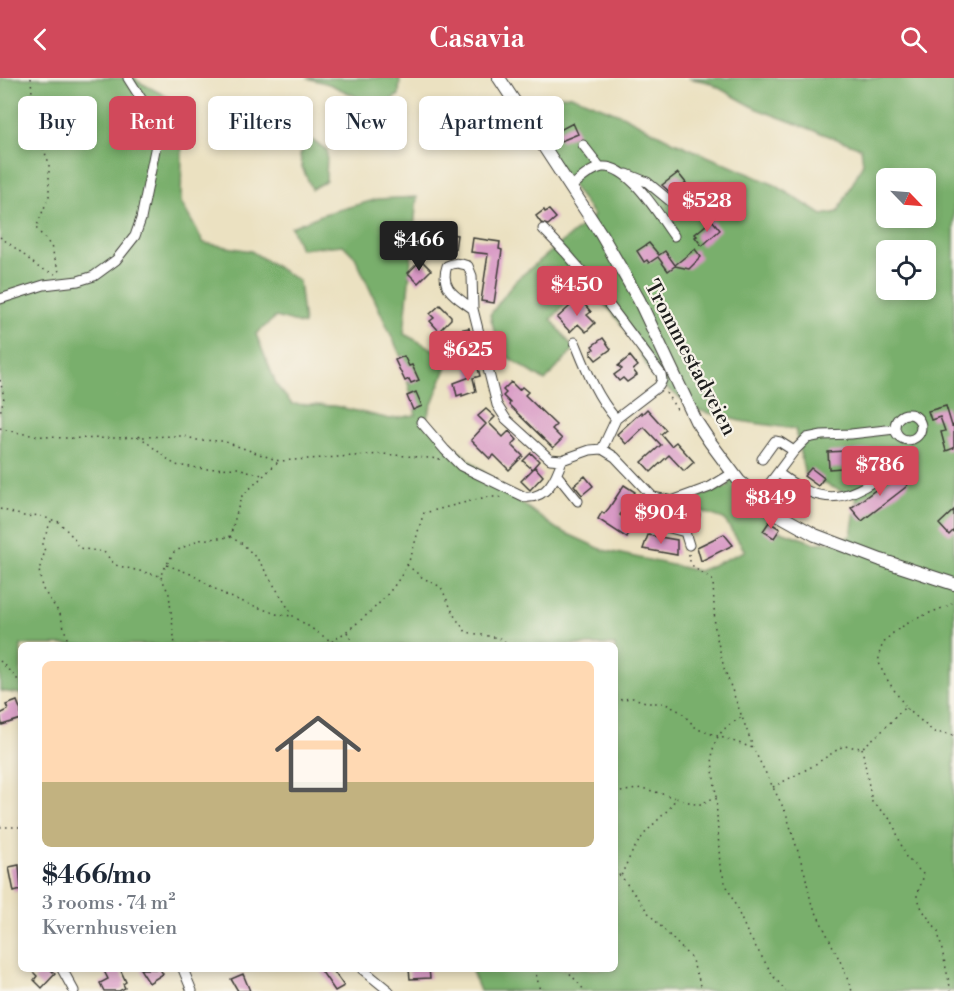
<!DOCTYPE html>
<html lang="en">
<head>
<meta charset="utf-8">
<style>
	:root { --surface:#fff; --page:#f2f2f3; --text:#1f2937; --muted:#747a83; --line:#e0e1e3; --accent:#d1495b }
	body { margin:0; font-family:"Libre Bodoni",serif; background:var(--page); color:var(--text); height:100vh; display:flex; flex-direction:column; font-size:22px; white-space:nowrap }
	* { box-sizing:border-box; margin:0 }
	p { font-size:20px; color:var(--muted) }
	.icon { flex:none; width:33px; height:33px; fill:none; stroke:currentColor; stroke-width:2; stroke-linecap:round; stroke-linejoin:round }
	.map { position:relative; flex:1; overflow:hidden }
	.side { position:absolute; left:18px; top:564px; width:600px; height:330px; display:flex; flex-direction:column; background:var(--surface); border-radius:9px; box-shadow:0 3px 9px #0003 }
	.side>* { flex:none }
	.banner { position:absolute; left:18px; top:18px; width:600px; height:54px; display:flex; gap:12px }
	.needle { width:39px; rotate:115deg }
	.fabs { position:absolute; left:876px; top:90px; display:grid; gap:12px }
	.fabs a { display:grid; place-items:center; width:60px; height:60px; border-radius:9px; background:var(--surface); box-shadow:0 3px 9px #0003; font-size:30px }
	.price { position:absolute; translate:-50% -51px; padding:0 14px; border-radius:6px; background:var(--accent); color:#fff; font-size:20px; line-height:39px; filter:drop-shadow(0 2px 3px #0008) }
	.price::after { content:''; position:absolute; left:50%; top:36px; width:18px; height:14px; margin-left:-9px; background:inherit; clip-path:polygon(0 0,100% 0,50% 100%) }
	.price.on { background:#222; color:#fff }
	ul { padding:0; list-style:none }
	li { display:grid; align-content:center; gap:12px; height:318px; padding:0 24px }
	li+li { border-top:2px solid var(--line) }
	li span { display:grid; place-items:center; height:186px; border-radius:9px; color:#555 }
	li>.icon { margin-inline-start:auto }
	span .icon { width:108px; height:108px; fill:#fffc; stroke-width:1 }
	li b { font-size:26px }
	.pill { padding:0 21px; border-radius:9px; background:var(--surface); box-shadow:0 3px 9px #0003; font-size:21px; line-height:54px }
	.pill.on { background:var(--accent); color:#fff }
	header { display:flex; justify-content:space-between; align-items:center; height:78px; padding:0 24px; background:var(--accent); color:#fff; font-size:27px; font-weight:600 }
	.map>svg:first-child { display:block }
</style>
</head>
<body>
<header><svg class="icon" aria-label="back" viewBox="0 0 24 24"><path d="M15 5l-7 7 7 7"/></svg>Casavia<svg class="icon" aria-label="search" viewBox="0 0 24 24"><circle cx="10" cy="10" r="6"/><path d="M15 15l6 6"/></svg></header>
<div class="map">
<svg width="954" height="913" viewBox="0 0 954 913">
	<rect width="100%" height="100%" fill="#f7f3e8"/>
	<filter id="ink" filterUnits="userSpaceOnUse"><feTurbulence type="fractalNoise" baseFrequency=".0167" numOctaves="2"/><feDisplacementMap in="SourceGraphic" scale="12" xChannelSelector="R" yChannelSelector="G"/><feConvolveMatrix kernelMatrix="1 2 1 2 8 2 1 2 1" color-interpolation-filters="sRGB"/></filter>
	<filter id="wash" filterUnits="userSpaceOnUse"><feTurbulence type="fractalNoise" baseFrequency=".008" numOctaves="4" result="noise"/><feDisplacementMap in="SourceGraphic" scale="24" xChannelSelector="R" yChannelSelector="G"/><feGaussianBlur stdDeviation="1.35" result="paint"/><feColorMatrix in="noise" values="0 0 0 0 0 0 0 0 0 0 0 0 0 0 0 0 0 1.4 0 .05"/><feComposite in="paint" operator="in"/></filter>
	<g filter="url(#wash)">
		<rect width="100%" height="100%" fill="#ebe1c1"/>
		<!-- forest -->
		<path fill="#79af6c" stroke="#4a6644" stroke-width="1.5" fill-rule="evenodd" d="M0 0H136L137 3 170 20 182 72 181 124 204 165 251 173 299 203 304 247 276 239 256 256 277 308 292 326 335 328 390 341 416 337 402 281 355 179 343 167 300 171 291 149 324 136 378 121 417 119 404 256 450 280 425 344 513 419 557 451 603 472 699 493 745 473 724 441 678 425 729 408 727 379 741 415 778 452 815 465 831 464 851 458 857 420 805 397 795 351 740 343 697 332 654 301 631 259 610 232 584 208 551 241 574 271 545 303 500 274 490 237 515 203 594 138 524 39 527 21 571 17 622 37 672 63 775 107 822 137 838 134 863 85 861 70 757 31 708 4 688 0H954V499L952 501 954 504V913H480L471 891H615V567H21V616L0 613ZM886 100H926V140H886ZM886 172H926V212H886Z
			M307 0H400L399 17 379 29 329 6Z
			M310 61 327 72 326 103 312 111 302 89 300 77Z"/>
		<g id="blocks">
			<!-- building -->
			<path fill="#d898c4" d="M573 45 578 56 561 63 556 54Z
				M678 95 686 105 672 116 662 107Z
				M544 132 545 134 549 132 556 140 548 147 541 145 536 138Z
				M712 142 720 152 702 168 695 159 697 158 695 156Z
				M430 153 457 157 455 171 428 166Z
				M473 160 500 164 499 171 502 172 494 225 481 223 488 176 471 174Z
				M649 165 659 177 665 173 675 187 695 171 701 179 689 191 675 188 668 193 658 179 649 185 647 182 644 184 637 173Z
				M421 182 431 192 418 205 408 195Z
				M579 220 591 234 587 237 595 245 586 254 578 246 570 254 557 240Z
				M440 227 451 238V241L439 253 430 243 434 240 430 236Z
				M469 250 472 262 463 264 466 278 450 282 447 269 462 265 459 252Z
				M603 260 611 271 596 282 591 276V273L594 271 592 268Z
				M404 278 409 288 412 287 419 302 411 305 409 301 405 303 395 282Z
				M630 278 638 288 633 292 637 297 627 304 623 300 619 303 614 297 622 291 618 288Z
				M477 286 480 298 473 300 476 313 462 318V316L457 318 454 305 470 299 467 288Z
				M511 304 519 312 522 309 528 314 525 317 556 347 552 351 562 361 553 370 509 327 510 325 503 318 506 315 503 312Z
				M416 314 422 328 413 332 407 318Z
				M946 328 952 348 954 347V370L946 373 941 354 945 353 940 339 931 342 928 333Z
				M486 331 495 339 489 345 503 359 509 353 517 362 512 367 523 378 509 392 494 377 490 381 471 362 486 346 478 338Z
				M647 331 666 352 661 356 671 368 676 364 694 384 684 393 669 377 651 394 642 384 661 367 644 349 626 366 617 356 641 334 642 336Z
				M881 371 882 387 829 391 828 374Z
				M531 375 539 383 532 391 523 383Z
				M535 389 543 398 530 412 521 403Z
				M811 390 824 400 818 408 804 398Z
				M900 394 909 405 906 409 862 443 851 430Z
				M585 398 593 408 582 417 574 407Z
				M624 407 635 414 620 437 633 446 627 460 598 441 602 434 604 436 609 430Z
				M657 428 700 436 698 449 658 440 655 438Z
				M954 432V452L949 457 939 446Z
				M769 444 780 451 774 460 763 453Z
				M724 456 733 467 701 483 697 469Z
				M648 457 677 462V477L643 471Z
				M17 623 21 633V641L2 647 0 636 8 632 6 627Z
				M19 787 21 812 14 814 9 789Z
				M30 891H50L55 896 42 910 34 902 37 898Z
				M103 891H120L126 904 123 906 125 910 119 913H104L100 905 108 901Z
				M140 891H160L163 896 149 905Z
				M320 891H332L344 908 335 913Z
				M409 891H429L430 900 410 901Z
				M243 896 250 913H238L231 901Z"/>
		</g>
	</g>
	<g filter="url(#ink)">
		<use href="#blocks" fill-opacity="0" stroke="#3b3a35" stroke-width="1.5"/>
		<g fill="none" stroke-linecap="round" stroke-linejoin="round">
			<defs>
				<path id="minor" d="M583 67 600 89
					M627 96 647 104 681 132
					M571 109C579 102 591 91 602 89 630 86 659 138 674 158
					M543 151C588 195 623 246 661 296L662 302 659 308 616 341 602 371
					M0 221 44 207 78 203 94 198 116 182 135 158 141 141 158 57 152 38 128 0
					M473 231C457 219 439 211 447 188 455 184 460 185 468 188L472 198 473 231 497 327 506 341 550 381 562 382 590 372 602 371 615 379 653 419 672 423 710 409 733 395
					M575 264C586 291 596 318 616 341
					M895 349a13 13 0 1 1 26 0a13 13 0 1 1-26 0Z
					M421 344 445 372 461 388 525 419C547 421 556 400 562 382
					M762 381 775 363 780 364 794 373
					M778 395C829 433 847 421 896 389
					M557 397 578 423
					M653 419 647 431V441L655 446 685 454 689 467
					M758 421 794 373 807 360 822 357 851 356 895 351
					M62 891 74 913
					M183 891 192 913
					M362 891 389 913"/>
				<path id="major" d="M499 0 601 156 639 222 696 343 710 364 739 403 779 437 815 457 881 482 954 506"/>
			</defs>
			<!-- minor casing -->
			<use href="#minor" stroke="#3b3a35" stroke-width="11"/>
			<!-- major casing -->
			<use href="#major" stroke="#3b3a35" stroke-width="14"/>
			<!-- path -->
			<path stroke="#3b3a35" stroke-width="1.5" stroke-dasharray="1.5 4.5" stroke-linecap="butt" d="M31 0 34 47 49 85V118L36 150 51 168 60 197
				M0 159 18 172 38 189 55 196
				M0 302 4 319 0 335
				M666 315 678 333
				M0 350C53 367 128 358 184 358L197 362 223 363 279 383 383 376 441 381
				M139 358 175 387 205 391 238 390 265 398
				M0 431 27 439 37 437 59 444 73 459 79 470 104 474 115 487 160 498 174 474 198 462 230 459 243 466 259 483 293 538 332 564
				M51 443 42 466 45 473 39 492 42 510 60 536 69 567
				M230 459 241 419 279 383
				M689 476C689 493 704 493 713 503L715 552 724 590 753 669
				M167 487 191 496 225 517 276 536 292 538
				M407 487 423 500 441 509 455 539 466 554 499 560 511 567
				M161 499 169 516 175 567
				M347 554 354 567
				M327 567C361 544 398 515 412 475 416 462 419 448 424 435L486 419H501
				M0 583 21 605
				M615 625 622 621 633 620 649 625H664L681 634 697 651 753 670 786 735 805 796 811 824 842 887 852 913
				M905 628C898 617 880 594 879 583 876 552 928 536 950 527L954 523
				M862 670 872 724 892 743 906 779 924 797 917 818 922 831 938 854 951 913
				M773 709 811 689 843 668 862 670 882 653 905 629 934 654 954 657
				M615 715 642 710 676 720
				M716 720 720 788 725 804 748 856 774 899 786 913
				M0 749H21
				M615 792 620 798
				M535 891 540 913
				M566 891 585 913
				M703 913 691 880 650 837 621 798C628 782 635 766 648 752 658 741 669 733 676 720L698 727 716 719C713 681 702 660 742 639"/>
			<!-- minor -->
			<use href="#minor" stroke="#fff" stroke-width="9"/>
			<!-- major -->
			<use href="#major" stroke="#fff" stroke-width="12"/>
		</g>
	</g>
	<g text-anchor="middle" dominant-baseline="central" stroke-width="4.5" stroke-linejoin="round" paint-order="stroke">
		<!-- street labels -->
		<g font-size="21" fill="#1c1c1c" stroke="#f7f3e8">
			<text transform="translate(690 280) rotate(62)">Trommestadveien</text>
		</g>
	</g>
</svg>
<div class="fabs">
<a><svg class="needle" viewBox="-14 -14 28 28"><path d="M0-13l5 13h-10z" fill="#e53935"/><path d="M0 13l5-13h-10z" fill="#747a83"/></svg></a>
<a><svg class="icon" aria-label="locate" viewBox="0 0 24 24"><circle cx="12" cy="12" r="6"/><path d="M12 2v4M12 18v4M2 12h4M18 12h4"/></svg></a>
</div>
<b class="price" style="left:707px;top:155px">$528</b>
<b class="price on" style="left:419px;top:194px">$466</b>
<b class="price" style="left:577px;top:239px">$450</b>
<b class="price" style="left:468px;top:304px">$625</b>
<b class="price" style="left:880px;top:419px">$786</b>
<b class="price" style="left:771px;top:452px">$849</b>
<b class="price" style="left:661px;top:467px">$904</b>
<div class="banner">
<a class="pill">Buy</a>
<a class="pill on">Rent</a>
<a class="pill">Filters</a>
<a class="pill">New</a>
<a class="pill">Apartment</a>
</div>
<section class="side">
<ul>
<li><span style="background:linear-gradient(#ffd9b3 65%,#c2b280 0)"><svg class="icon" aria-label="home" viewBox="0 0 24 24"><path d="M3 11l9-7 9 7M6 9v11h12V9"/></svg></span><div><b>$466/mo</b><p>3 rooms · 74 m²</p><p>Kvernhusveien</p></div></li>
</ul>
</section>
</div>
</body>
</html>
